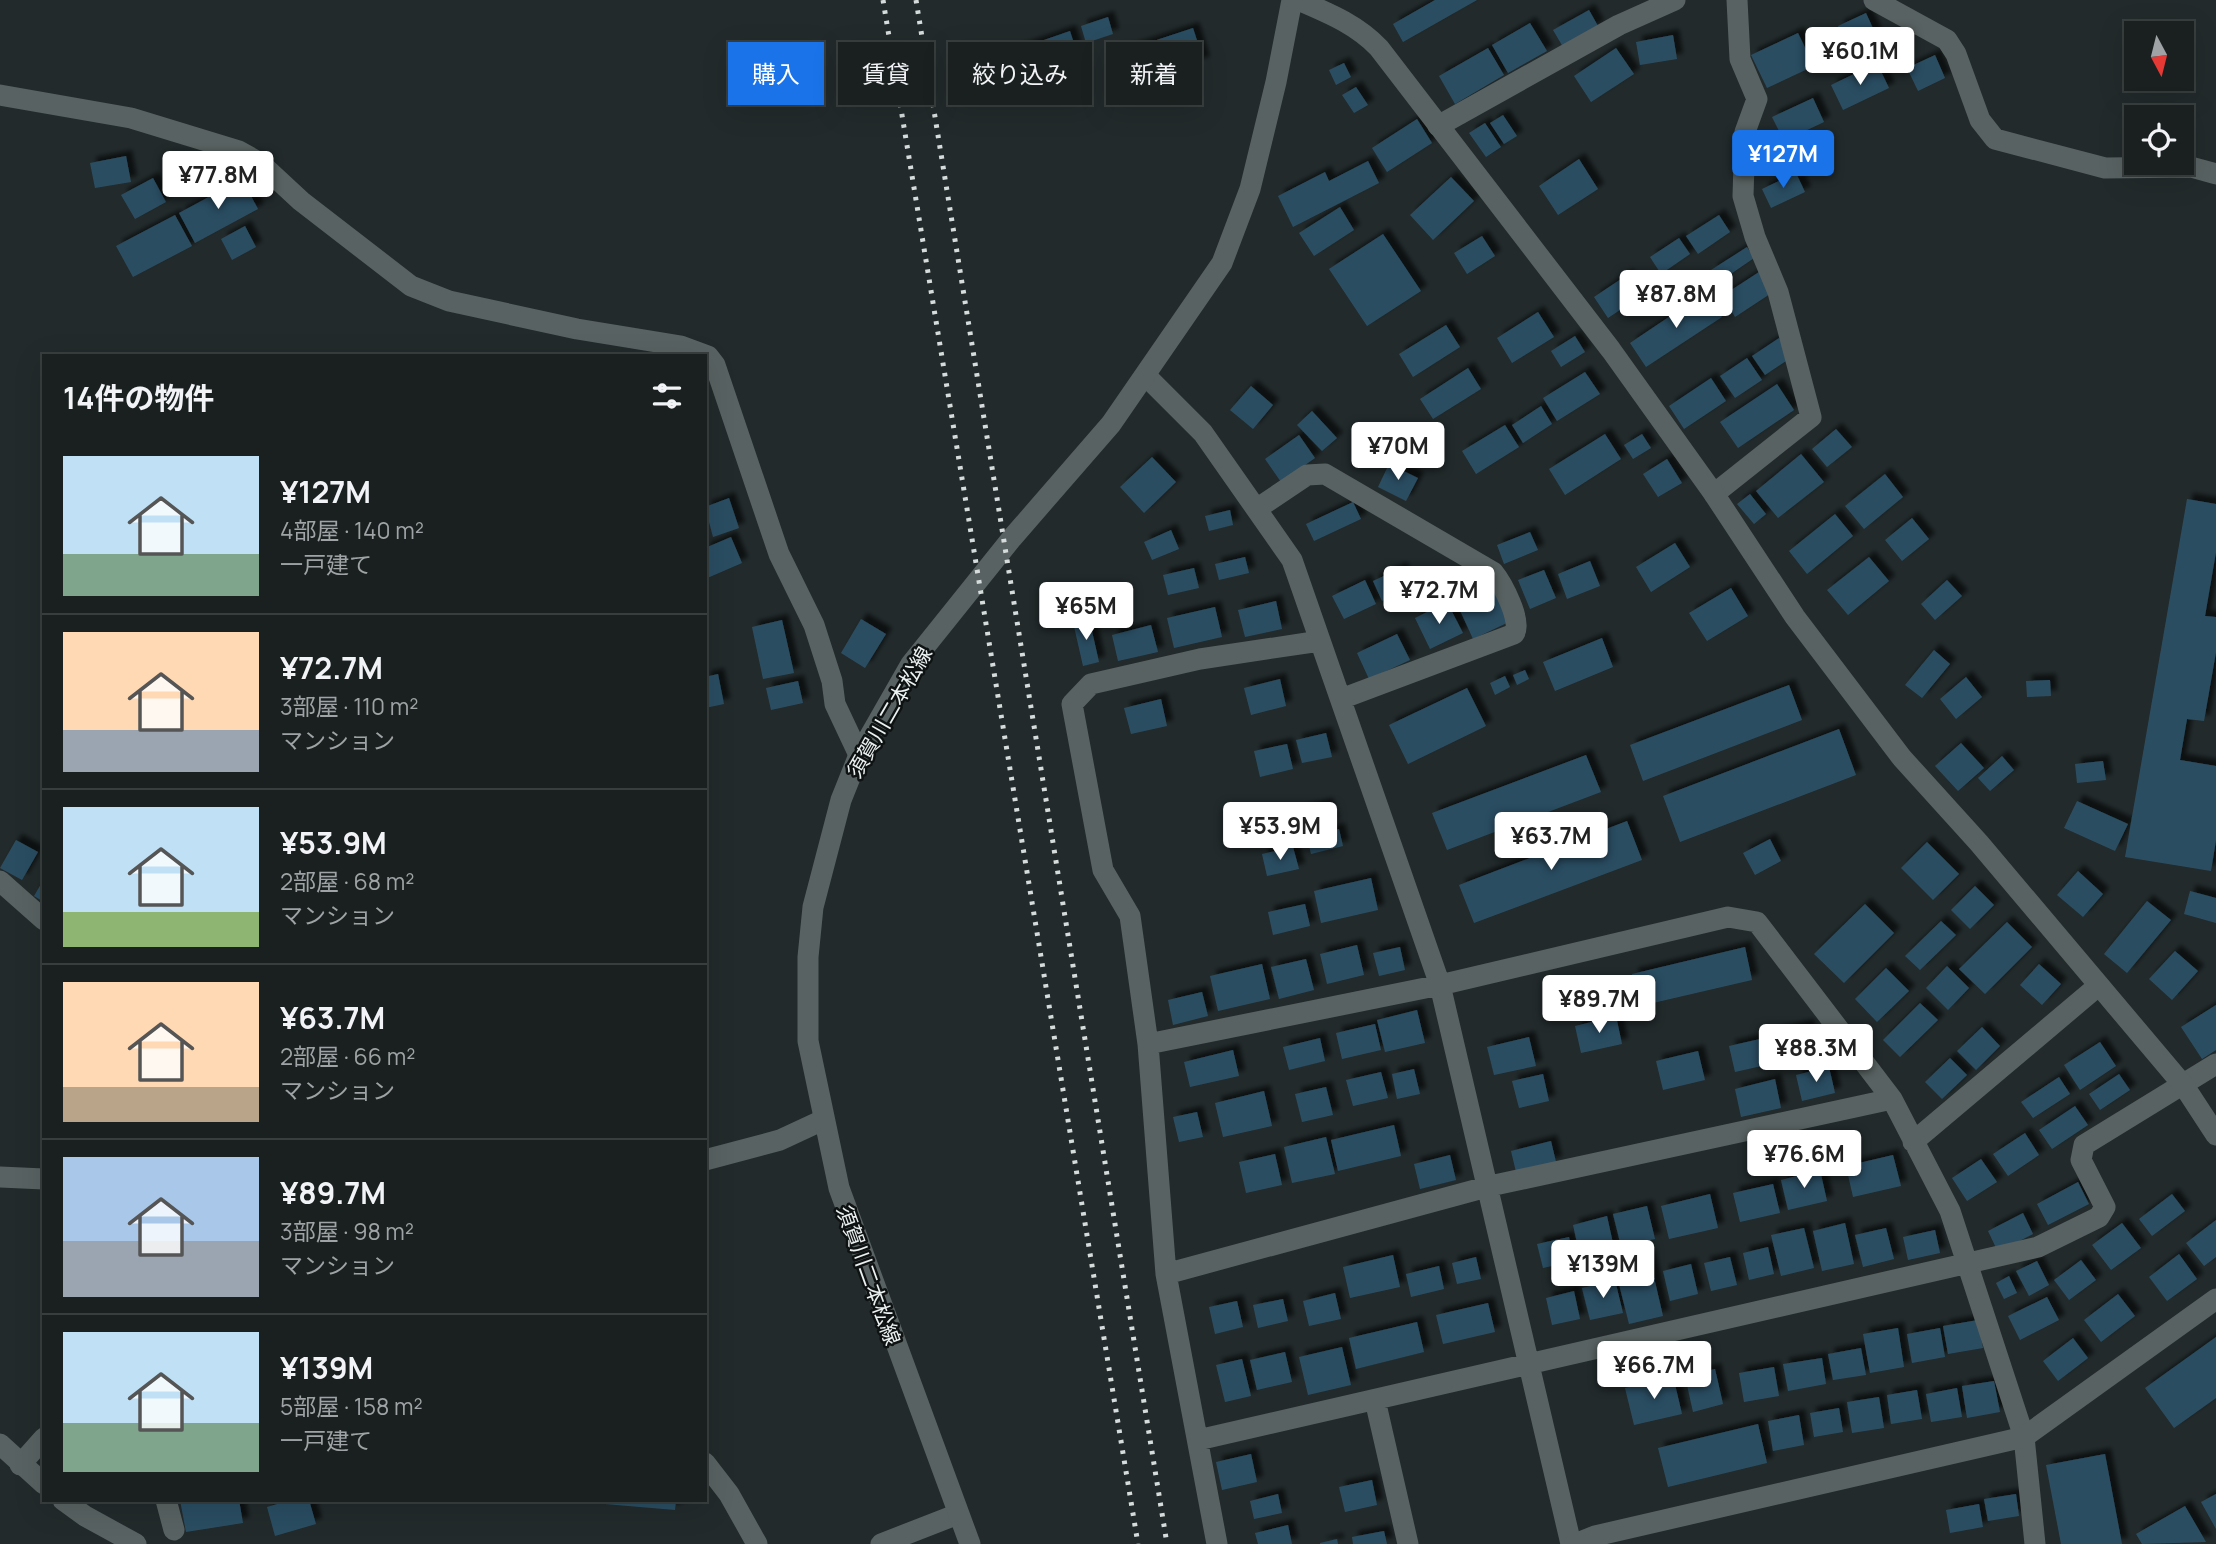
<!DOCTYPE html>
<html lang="ja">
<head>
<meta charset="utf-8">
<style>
	:root { --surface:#1a2020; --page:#272d2d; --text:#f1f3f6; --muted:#9fa3a5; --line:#383e3e; --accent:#1a73e8 }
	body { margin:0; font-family:Manrope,"Noto Sans JP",sans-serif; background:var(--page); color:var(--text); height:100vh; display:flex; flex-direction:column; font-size:26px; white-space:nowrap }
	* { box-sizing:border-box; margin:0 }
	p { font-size:23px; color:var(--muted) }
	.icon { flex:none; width:38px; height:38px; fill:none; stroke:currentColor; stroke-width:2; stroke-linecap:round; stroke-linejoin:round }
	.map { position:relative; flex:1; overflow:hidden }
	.details { position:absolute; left:42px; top:354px; width:665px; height:1148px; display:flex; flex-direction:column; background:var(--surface); border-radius:0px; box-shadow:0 7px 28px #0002,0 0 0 2px var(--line) }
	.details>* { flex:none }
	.banner { position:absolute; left:728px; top:42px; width:665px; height:63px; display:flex; gap:14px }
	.needle { width:46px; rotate:173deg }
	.fabs { position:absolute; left:2124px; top:21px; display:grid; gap:14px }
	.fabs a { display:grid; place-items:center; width:70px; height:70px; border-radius:0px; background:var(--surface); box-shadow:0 7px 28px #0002,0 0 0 2px var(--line); font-size:35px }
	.price { position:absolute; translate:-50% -60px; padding:0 16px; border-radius:7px; background:#fff; color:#222; font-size:23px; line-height:46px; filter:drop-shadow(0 2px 4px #0008) }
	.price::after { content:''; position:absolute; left:50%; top:42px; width:21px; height:16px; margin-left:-10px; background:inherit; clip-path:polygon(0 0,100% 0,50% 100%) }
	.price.current { background:var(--accent); color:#fff }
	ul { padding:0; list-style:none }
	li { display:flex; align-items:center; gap:21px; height:175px; padding:0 21px }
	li+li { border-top:2px solid var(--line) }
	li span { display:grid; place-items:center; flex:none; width:196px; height:140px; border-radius:0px; color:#555 }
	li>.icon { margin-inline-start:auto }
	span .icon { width:84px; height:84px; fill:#fffc; stroke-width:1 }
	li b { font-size:30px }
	h2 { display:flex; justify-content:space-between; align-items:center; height:84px; padding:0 21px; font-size:30px }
	.pill { padding:0 24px; border-radius:0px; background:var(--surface); box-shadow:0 7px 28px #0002,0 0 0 2px var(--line); font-size:24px; line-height:63px }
	.pill.current { background:var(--accent); color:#fff }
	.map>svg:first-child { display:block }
</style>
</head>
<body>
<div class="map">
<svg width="2216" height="1544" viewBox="0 0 2216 1544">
	<defs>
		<filter id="shadow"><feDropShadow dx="6" dy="-6" stdDeviation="2" flood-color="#0009"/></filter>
	</defs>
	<rect width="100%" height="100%" fill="#222a2b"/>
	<!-- building -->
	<path fill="#2c4e62" filter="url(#shadow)" d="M1435 0H1477L1403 42 1393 24Z
		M1589 10 1598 26 1563 47 1553 30Z
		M1866 13 1876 35 1849 48 1838 26Z
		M1108 17 1113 34 1086 43 1081 26Z
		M1530 23 1547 51 1508 73 1492 45Z
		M1193 28 1204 62 1126 88 1114 54Z
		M1070 31 1078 56 1023 74 1015 50Z
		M1798 33 1814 66 1767 88 1751 55Z
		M1673 35 1677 59 1640 65 1636 42Z
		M1488 48 1504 75 1455 104 1439 76Z
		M1616 48 1634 74 1591 102 1574 76Z
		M1935 55 1945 78 1918 91 1907 68Z
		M1344 63 1351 77 1336 85 1329 70Z
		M1877 63 1889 88 1843 110 1831 85Z
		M1356 87 1368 105 1354 113 1342 95Z
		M1813 98 1824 122 1784 141 1772 117Z
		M1503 115 1517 136 1504 144 1490 123Z
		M1417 119 1432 143 1387 172 1372 148Z
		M1485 123 1501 147 1486 157 1469 133Z
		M126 156 131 182 95 188 90 163Z
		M1579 159 1598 189 1558 215 1539 186Z
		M1368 161 1379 183 1293 227 1278 196 1325 172 1329 181Z
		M1796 173 1805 192 1771 208 1762 189Z
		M1451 177 1474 201 1433 240 1410 215Z
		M153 178 166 202 135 219 121 195Z
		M242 179 258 209 195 243 179 213Z
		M1340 207 1354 230 1314 256 1299 233Z
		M175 215 192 246 133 277 116 246Z
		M1719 215 1730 232 1698 254 1686 236Z
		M245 226 256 247 232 260 221 239Z
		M1383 234 1421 291 1367 326 1329 269Z
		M1482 236 1495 256 1467 274 1454 253Z
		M1679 238 1690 254 1661 274 1650 257Z
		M1747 247 1754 258 1719 282 1711 270Z
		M1759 272 1773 292 1735 317 1722 296Z
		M1627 275 1641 296 1608 318 1594 297Z
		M1706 292 1722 317 1646 367 1630 343Z
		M1538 312 1554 337 1512 363 1497 338Z
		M1446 325 1460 347 1413 377 1399 354Z
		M1575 336 1585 352 1561 367 1551 351Z
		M1779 338 1792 357 1765 375 1752 356Z
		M1747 358 1762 380 1735 398 1720 376Z
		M1468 368 1481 389 1433 419 1420 399Z
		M1585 372 1600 394 1557 421 1543 398Z
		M1711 378 1726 401 1684 429 1669 406Z
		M1777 384 1794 410 1738 448 1720 422Z
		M1251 386 1273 405 1253 429 1230 410Z
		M1541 406 1552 424 1523 443 1512 425Z
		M1312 411 1337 438 1322 451 1297 425Z
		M1505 425 1519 447 1476 474 1462 451Z
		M1836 429 1852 447 1827 467 1812 449Z
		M1605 434 1621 459 1565 495 1549 469Z
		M1642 434 1651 448 1633 459 1624 445Z
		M1299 435 1315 458 1281 482 1265 459Z
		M1801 454 1824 482 1778 518 1756 491Z
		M1152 457 1176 482 1144 513 1120 487Z
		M1667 459 1682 483 1658 497 1643 474Z
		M1389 464 1418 478 1406 501 1378 487Z
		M1885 474 1903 497 1864 529 1845 506Z
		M1750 494 1766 514 1754 524 1737 504Z
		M729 498 739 528 713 537 705 507Z
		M2187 499 2216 504V552L2205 616 2216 617V652L2204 721 2187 719 2180 760 2216 766V840L2211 871 2125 857Z
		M1353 502 1361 519 1314 541 1306 524Z
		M1230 510 1233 525 1209 531 1205 516Z
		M1835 514 1853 536 1807 574 1789 551Z
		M1912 518 1929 539 1902 561 1885 540Z
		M1171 530 1179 549 1152 560 1144 542Z
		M1530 532 1538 550 1504 564 1497 545Z
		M731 537 742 563 705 579V548Z
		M1675 543 1690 567 1651 592 1636 567Z
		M1245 557 1249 573 1219 580 1215 564Z
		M1869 557 1889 581 1848 615 1827 590Z
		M1590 561 1600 586 1567 599 1558 574Z
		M1194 568 1199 588 1168 595 1163 575Z
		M1401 568 1411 587 1382 601 1373 581Z
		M1544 570 1556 598 1530 609 1518 580Z
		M1365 580 1376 604 1344 619 1332 596Z
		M1947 580 1962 596 1935 620 1921 604Z
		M1731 588 1748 616 1707 641 1689 613Z
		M1494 591 1509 622 1473 639 1459 608Z
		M1276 601 1282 629 1245 637 1238 610Z
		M1447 602 1463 633 1430 649 1415 618Z
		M1215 607 1222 637 1174 648 1167 618Z
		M1089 618 1099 662 1083 666 1073 622Z
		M861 619 886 634 865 668 841 653Z
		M782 620 794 673 763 679 752 627Z
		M1151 625 1158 652 1118 661 1112 635Z
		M1397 634 1410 660 1369 679 1357 653Z
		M1602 638 1613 667 1555 691 1543 662Z
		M1934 650 1950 664 1922 698 1905 685Z
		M1525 670 1529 679 1517 685 1513 675Z
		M718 674 724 704 705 708V677Z
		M1505 676 1510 687 1495 695 1490 683Z
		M1966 677 1982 697 1956 719 1940 699Z
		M1280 679 1286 706 1251 715 1244 688Z
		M2050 680 2051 696 2027 697 2026 681Z
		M798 681 803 703 771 710 766 688Z
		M1789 685 1802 720 1643 781 1630 745Z
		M1467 688 1486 726 1408 764 1389 725Z
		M1161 699 1167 726 1131 734 1124 708Z
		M1839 729 1856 775 1680 842 1663 796Z
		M1326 733 1332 757 1302 763 1296 740Z
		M1961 743 1984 768 1958 791 1935 766Z
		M1287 744 1293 769 1260 777 1254 751Z
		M1586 755 1601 792 1447 850 1432 813Z
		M2002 756 2014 770 1990 791 1978 778Z
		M2103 761 2106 780 2077 783 2075 764Z
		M2077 801 2128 824 2115 851 2064 828Z
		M1327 804 1332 824 1303 831 1298 811Z
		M1627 821 1642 860 1474 923 1459 885Z
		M1339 829 1343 846 1311 854 1307 837Z
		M1770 839 1781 861 1755 875 1743 853Z
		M16 840 38 852 22 880 0 868Z
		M1927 842 1959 874 1933 900 1901 868Z
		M1293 847 1299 869 1267 876 1262 854Z
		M2078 871 2103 894 2083 917 2057 895Z
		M1371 878 1378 910 1321 923 1314 891Z
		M44 879V902L34 896Z
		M1975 886 1994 905 1970 929 1951 910Z
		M2190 891 2216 898V923L2184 914Z
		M2147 901 2171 920 2127 973 2104 954Z
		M1305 904 1310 926 1273 935 1268 912Z
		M1865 904 1894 933 1844 983 1814 954Z
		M1941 921 1956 935 1920 970 1905 956Z
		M2007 922 2032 947 1985 994 1959 969Z
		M1357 945 1364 975 1327 984 1320 954Z
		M1400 947 1405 970 1379 976 1373 953Z
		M1745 947 1752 980 1640 1006 1632 974Z
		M2175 951 2198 971 2172 1000 2149 979Z
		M1306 959 1314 990 1279 999 1271 967Z
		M1262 964 1270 999 1218 1011 1210 976Z
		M2039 964 2061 984 2042 1005 2020 985Z
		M1947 966 1969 988 1948 1010 1926 988Z
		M1886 968 1909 991 1877 1022 1855 999Z
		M1202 992 1208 1016 1173 1025 1168 1000Z
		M1920 1003 1938 1020 1900 1057 1883 1040Z
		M2216 1005V1050L2202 1059 2181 1027Z
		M1417 1010 1425 1043 1385 1052 1377 1020Z
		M1616 1016 1622 1044 1581 1053 1575 1026Z
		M1375 1024 1381 1050 1342 1059 1336 1033Z
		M1808 1025 1815 1053 1779 1061 1772 1033Z
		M1982 1027 2000 1046 1976 1070 1957 1051Z
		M1529 1037 1536 1066 1494 1075 1487 1047Z
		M1320 1038 1325 1061 1289 1070 1283 1047Z
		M1760 1039 1766 1065 1735 1072 1729 1046Z
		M2100 1042 2116 1066 2080 1090 2064 1065Z
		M1233 1050 1239 1076 1190 1087 1184 1062Z
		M1698 1051 1705 1080 1663 1090 1656 1061Z
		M1950 1058 1967 1075 1942 1099 1925 1082Z
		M1829 1067 1835 1093 1802 1101 1796 1075Z
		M1414 1069 1420 1094 1397 1099 1392 1074Z
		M1381 1072 1388 1098 1353 1106 1346 1080Z
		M1543 1074 1549 1101 1519 1108 1512 1081Z
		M2119 1074 2130 1090 2100 1110 2089 1094Z
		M2059 1077 2070 1094 2033 1118 2021 1102Z
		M1775 1079 1781 1108 1741 1117 1735 1089Z
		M1326 1087 1333 1115 1302 1122 1295 1094Z
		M1264 1091 1272 1126 1223 1137 1215 1103Z
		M2075 1106 2088 1125 2052 1149 2039 1130Z
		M1197 1112 1203 1137 1179 1142 1173 1117Z
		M1394 1125 1401 1156 1338 1171 1331 1140Z
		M2025 1133 2039 1155 2008 1176 1993 1154Z
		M1326 1137 1335 1174 1292 1183 1284 1147Z
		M1551 1141 1556 1162 1516 1172 1511 1151Z
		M1275 1154 1282 1185 1246 1193 1239 1162Z
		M1450 1155 1456 1180 1420 1189 1414 1164Z
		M1893 1155 1901 1186 1853 1197 1846 1166Z
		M1981 1159 1997 1182 1967 1201 1952 1178Z
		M1820 1170 1827 1201 1788 1210 1781 1180Z
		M2078 1182 2089 1204 2048 1225 2037 1204Z
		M1773 1184 1780 1213 1740 1222 1733 1193Z
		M1710 1194 1718 1228 1669 1239 1661 1206Z
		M2172 1194 2185 1211 2152 1236 2139 1219Z
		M1647 1206 1655 1239 1621 1246 1613 1214Z
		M2023 1213 2033 1234 1998 1252 1988 1231Z
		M1607 1216 1614 1248 1580 1256 1573 1225Z
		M2216 1220V1257L2204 1266 2186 1243Z
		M1845 1223 1854 1264 1822 1271 1813 1231Z
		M2122 1223 2141 1248 2111 1270 2092 1245Z
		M1804 1228 1814 1268 1781 1276 1771 1235Z
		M1886 1228 1894 1259 1863 1267 1855 1235Z
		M1935 1230 1940 1253 1908 1260 1903 1237Z
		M1569 1237 1574 1261 1543 1268 1537 1244Z
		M1768 1247 1774 1274 1749 1280 1743 1253Z
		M2179 1254 2197 1279 2167 1301 2149 1277Z
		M1393 1255 1400 1287 1350 1298 1343 1267Z
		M1649 1256 1663 1316 1629 1324 1614 1264Z
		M1476 1257 1481 1279 1457 1284 1452 1263Z
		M1730 1257 1737 1285 1711 1291 1704 1263Z
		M2081 1260 2096 1280 2069 1300 2054 1280Z
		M2037 1261 2049 1285 2029 1296 2016 1271Z
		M1691 1264 1698 1294 1670 1301 1663 1271Z
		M1439 1266 1444 1289 1411 1297 1406 1274Z
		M2009 1276 2017 1293 2004 1299 1996 1283Z
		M1615 1280 1623 1313 1590 1320 1582 1288Z
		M1574 1291 1580 1319 1552 1325 1546 1298Z
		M1335 1293 1341 1319 1309 1326 1303 1301Z
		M2118 1294 2135 1316 2101 1342 2084 1320Z
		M2047 1297 2059 1320 2020 1340 2008 1316Z
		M1283 1299 1288 1321 1258 1328 1253 1305Z
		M1237 1301 1243 1327 1215 1334 1209 1307Z
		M1488 1303 1495 1332 1443 1344 1436 1315Z
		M1978 1320 1983 1348 1948 1354 1943 1326Z
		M1417 1322 1424 1352 1356 1369 1349 1338Z
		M1898 1328 1904 1367 1870 1373 1863 1334Z
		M1940 1328 1945 1357 1912 1363 1907 1334Z
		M2216 1337V1398L2174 1428 2145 1388Z
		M2073 1338 2088 1358 2058 1381 2043 1361Z
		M1342 1347 1351 1385 1308 1395 1299 1357Z
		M1861 1348 1866 1375 1833 1380 1828 1354Z
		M1285 1352 1292 1382 1257 1390 1250 1360Z
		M1822 1358 1826 1384 1788 1391 1783 1364Z
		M1242 1359 1251 1396 1225 1402 1216 1365Z
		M1774 1367 1779 1396 1744 1402 1739 1373Z
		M1715 1369 1723 1404 1693 1412 1685 1376Z
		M1673 1376 1682 1414 1634 1425 1625 1388Z
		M1994 1381 2000 1412 1967 1418 1962 1386Z
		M1957 1388 1962 1417 1931 1422 1926 1394Z
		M1917 1390 1922 1419 1891 1424 1887 1395Z
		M1879 1397 1884 1428 1852 1433 1847 1402Z
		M1839 1408 1843 1432 1814 1437 1810 1413Z
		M1799 1415 1804 1445 1773 1451 1768 1421Z
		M1758 1424 1767 1463 1668 1487 1658 1448Z
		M1251 1454 1257 1482 1222 1490 1216 1462Z
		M2105 1454 2122 1544H2061L2046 1465Z
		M1372 1480 1377 1505 1345 1512 1339 1487Z
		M1278 1494 1282 1513 1254 1519 1250 1501Z
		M2016 1494 2019 1516 1988 1521 1984 1499Z
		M2216 1494V1529L2201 1502Z
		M180 1500H239L243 1523 186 1532Z
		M291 1500H309L316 1524 275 1536 267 1507Z
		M606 1500H676L675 1510 605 1504Z
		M1979 1504 1983 1527 1950 1533 1946 1510Z
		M2185 1506 2206 1542 2142 1544 2136 1534Z
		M1288 1525 1292 1544H1258L1255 1533Z
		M1384 1531 1387 1544H1353L1352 1537Z
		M1337 1539 1338 1544H1320V1543Z"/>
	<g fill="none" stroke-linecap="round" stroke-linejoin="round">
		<!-- minor -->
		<path stroke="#596262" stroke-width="21" d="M1874 0 1947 40 1956 54 1980 120 1995 139 2105 168 2191 167 2216 174
			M0 95 131 118 239 151 260 163 301 201 411 286 449 301 577 329 681 346 708 356 715 365 779 554 814 625 832 681 835 704 859 755
			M1438 126 1619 25 1675 0
			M1146 376 1203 433 1292 560 1440 985 1571 1544
			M1714 494 1811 417 1778 292 1755 237 1743 196 1745 132 1757 99 1740 59 1737 0
			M1258 508 1307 475 1325 474 1493 572C1502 583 1523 622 1514 634L1341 699
			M0 881 44 920
			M1148 1044 1440 985 1728 917 1757 922 1892 1099 1950 1211 2024 1437 2035 1544
			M1913 1142 2098 986
			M705 1160 780 1140 823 1120
			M0 1177 44 1179
			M1166 1274 1490 1186 1892 1099
			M1375 1400 1408 1544
			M1198 1440 2038 1247 2099 1217 2105 1207 2081 1160 2084 1145 2216 1064
			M705 1463 729 1494 757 1544
			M20 1465 44 1438
			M166 1500 174 1530
			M1217 1544 1166 1274 1148 1044 1130 916 1103 870 1072 704 1091 684 1200 659 1320 641"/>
		<!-- tertiary -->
		<path stroke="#596262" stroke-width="21" d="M1298 0C1328 13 1356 24 1379 48L1611 350 1714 494 1795 617 1902 758 1979 843 2184 1086 2216 1135
			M0 1444 44 1484
			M63 1500 85 1516 136 1544
			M881 1544 958 1514
			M1575 1544 1595 1536 2024 1437 2216 1299"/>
		<!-- secondary -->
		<path stroke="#596262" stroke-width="21" d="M970 1544 839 1188 808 1041V957L813 907 841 800 859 755 911 664 1012 538 1111 424 1222 263 1250 189 1276 82 1292 0"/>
		<!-- rail -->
		<path stroke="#d6dbdb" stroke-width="5" stroke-dasharray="3.5 7" stroke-linecap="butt" d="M883 0 1138 1544
			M916 0 1167 1544"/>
	</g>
	<g text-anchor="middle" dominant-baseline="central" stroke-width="5" stroke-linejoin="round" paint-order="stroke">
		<!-- street labels -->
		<g font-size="21" fill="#ecf1f1" stroke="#0e1212">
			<text transform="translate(889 712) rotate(-60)">須賀川二本松線</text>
			<text transform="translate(869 1275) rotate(70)">須賀川二本松線</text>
		</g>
	</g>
</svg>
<div class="fabs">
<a><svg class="needle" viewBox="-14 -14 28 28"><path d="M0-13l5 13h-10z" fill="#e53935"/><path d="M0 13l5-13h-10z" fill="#9fa3a5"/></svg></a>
<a><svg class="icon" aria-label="locate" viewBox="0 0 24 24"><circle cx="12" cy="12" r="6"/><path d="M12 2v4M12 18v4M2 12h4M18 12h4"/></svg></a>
</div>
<b class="price" style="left:1860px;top:87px">¥60.1M</b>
<b class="price current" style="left:1783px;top:190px">¥127M</b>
<b class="price" style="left:218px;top:211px">¥77.8M</b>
<b class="price" style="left:1676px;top:330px">¥87.8M</b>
<b class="price" style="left:1398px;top:482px">¥70M</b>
<b class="price" style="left:1439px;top:626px">¥72.7M</b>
<b class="price" style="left:1086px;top:642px">¥65M</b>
<b class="price" style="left:1280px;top:862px">¥53.9M</b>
<b class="price" style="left:1551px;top:872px">¥63.7M</b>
<b class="price" style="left:1599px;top:1035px">¥89.7M</b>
<b class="price" style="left:1816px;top:1084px">¥88.3M</b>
<b class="price" style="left:1804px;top:1190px">¥76.6M</b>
<b class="price" style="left:1603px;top:1300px">¥139M</b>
<b class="price" style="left:1654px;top:1401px">¥66.7M</b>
<div class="banner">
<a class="pill current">購入</a>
<a class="pill">賃貸</a>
<a class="pill">絞り込み</a>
<a class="pill">新着</a>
</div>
<section class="details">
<h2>14件の物件<svg class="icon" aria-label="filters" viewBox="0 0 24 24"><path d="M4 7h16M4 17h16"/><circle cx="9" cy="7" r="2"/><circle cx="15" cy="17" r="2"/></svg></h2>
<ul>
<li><span style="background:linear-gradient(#bfe0f5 70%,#7fa58c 0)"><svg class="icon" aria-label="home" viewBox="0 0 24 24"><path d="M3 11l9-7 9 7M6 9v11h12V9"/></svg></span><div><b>¥127M</b><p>4部屋 · 140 m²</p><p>一戸建て</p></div></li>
<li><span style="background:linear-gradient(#ffd9b3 70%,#9aa5b1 0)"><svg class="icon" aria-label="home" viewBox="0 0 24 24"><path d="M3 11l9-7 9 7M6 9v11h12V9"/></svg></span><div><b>¥72.7M</b><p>3部屋 · 110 m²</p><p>マンション</p></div></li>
<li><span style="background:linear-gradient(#bfe0f5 75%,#8fb573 0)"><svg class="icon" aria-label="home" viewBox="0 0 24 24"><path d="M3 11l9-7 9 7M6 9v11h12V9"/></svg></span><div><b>¥53.9M</b><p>2部屋 · 68 m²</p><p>マンション</p></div></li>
<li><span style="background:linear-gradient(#ffd9b3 75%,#b9a48a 0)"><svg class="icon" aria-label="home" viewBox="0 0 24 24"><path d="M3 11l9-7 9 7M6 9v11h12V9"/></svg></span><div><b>¥63.7M</b><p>2部屋 · 66 m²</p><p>マンション</p></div></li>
<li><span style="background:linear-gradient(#a9c7e8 60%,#9aa5b1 0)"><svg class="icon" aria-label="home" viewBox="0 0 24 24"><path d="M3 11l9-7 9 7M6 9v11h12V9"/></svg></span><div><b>¥89.7M</b><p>3部屋 · 98 m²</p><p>マンション</p></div></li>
<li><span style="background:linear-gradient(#bfe0f5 65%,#7fa58c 0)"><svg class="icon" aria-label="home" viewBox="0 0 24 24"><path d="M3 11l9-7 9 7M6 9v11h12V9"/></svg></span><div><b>¥139M</b><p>5部屋 · 158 m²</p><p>一戸建て</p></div></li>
</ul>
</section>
</div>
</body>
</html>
